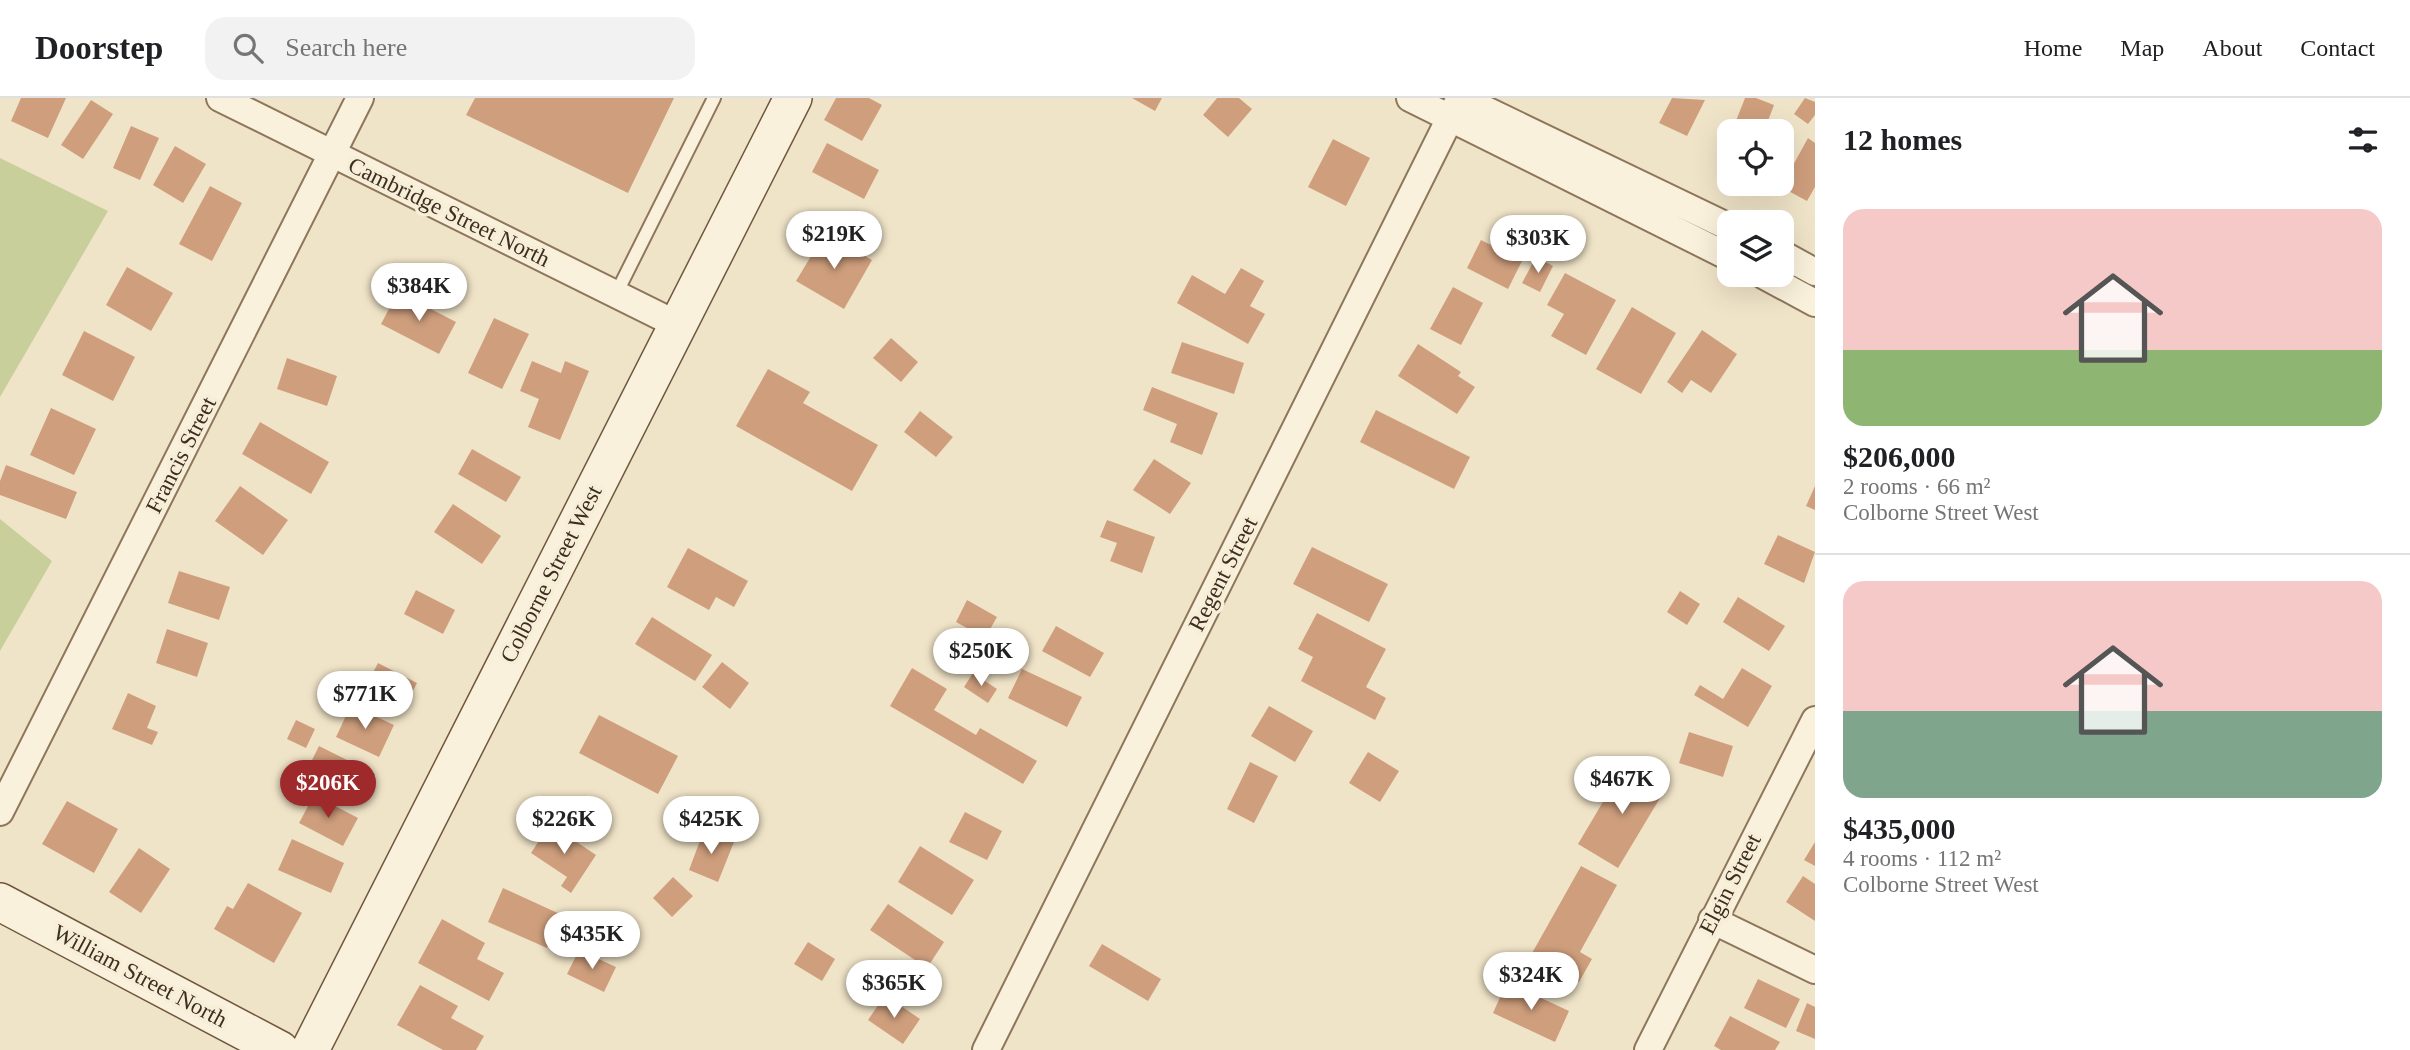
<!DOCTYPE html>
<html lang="en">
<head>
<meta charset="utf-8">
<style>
	:root { --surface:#fff; --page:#f2f2f2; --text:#202124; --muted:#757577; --line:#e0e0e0; --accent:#9e2a2b }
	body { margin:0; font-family:Georgia,serif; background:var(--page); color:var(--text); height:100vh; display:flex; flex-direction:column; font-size:26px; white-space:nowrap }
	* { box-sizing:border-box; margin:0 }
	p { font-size:23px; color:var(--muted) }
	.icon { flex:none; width:38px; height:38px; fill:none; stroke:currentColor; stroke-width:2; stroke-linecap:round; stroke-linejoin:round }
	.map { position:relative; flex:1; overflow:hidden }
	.panel { display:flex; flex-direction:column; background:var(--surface); width:595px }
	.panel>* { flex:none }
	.tools { position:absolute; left:1717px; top:21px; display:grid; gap:14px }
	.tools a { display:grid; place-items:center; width:77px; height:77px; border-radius:14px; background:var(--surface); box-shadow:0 7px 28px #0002; font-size:35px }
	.price { position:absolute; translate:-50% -60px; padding:0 16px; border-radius:24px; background:#fff; color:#222; font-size:23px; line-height:46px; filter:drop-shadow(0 2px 4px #0008) }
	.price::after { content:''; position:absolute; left:50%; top:42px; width:21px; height:16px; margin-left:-10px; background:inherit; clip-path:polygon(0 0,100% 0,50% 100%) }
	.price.selected { background:var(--accent); color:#fff }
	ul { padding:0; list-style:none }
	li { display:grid; align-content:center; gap:14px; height:371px; padding:0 28px }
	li+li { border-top:2px solid var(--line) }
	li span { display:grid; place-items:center; height:217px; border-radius:21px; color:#555 }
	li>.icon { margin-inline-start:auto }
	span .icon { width:126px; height:126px; fill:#fffc; stroke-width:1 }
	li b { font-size:30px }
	h2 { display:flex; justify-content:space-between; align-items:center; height:84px; padding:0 28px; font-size:30px }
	header { display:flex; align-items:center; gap:42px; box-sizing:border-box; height:98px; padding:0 35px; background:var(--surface); border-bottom:2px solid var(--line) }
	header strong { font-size:33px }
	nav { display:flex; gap:38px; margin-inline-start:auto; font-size:24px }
	.search { width:490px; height:63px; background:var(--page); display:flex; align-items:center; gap:18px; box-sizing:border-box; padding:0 24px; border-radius:21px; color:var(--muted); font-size:26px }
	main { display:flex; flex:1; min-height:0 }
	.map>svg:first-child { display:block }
</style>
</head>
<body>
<header>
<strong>Doorstep</strong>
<div class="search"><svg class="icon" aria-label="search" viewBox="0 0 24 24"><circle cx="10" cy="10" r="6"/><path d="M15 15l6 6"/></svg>Search here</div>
<nav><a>Home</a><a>Map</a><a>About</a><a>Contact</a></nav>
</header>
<main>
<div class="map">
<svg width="1815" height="952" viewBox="0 0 1815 952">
	<rect width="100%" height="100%" fill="#f0e4c8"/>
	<!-- green -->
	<path fill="#c9cf9b" d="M0 60 108 113 0 299Z
		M0 421 52 463 0 553Z"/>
	<!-- building -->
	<path fill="#cf9f7d" d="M21 0H66L48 40 11 23Z
		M475 0H674L628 95 466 17Z
		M836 0H869L882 7 862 43 824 22Z
		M1132 0H1162L1155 13Z
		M1217 0H1239L1252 11 1228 39 1203 17Z
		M1672 0 1705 2 1687 38 1659 25Z
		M1745 0H1756L1774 7 1764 33H1732Z
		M1805 0 1815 4V17L1808 26 1794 16Z
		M91 2 113 16 83 61 61 47Z
		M131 28 159 40 140 82 113 70Z
		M1808 40 1815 45V89L1807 103 1781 89Z
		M1333 41 1370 60 1346 108 1308 89Z
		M827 45 879 72 864 101 812 74Z
		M175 48 206 66 183 105 153 87Z
		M210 88 242 105 212 163 179 146Z
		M825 135 872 162 844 211 796 183Z
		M1502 135 1529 149 1508 191 1467 170 1481 142 1495 149Z
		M1536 159 1553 168 1540 194 1522 185Z
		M127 169 173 195 151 233 106 207Z
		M1241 170 1264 183 1250 208 1265 216 1248 246 1177 205 1192 177 1225 196Z
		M1565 175 1616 202 1586 257 1551 238 1564 216 1547 207Z
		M1453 189 1483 205 1461 247 1430 231Z
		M398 194 456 224 439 256 381 226Z
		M1632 209 1676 235 1641 296 1596 271Z
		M494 220 529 236 502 291 468 275Z
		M1702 232 1737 256 1711 295 1691 282 1682 295 1667 284Z
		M84 233 135 259 113 303 62 277Z
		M891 240 918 264 901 284 873 260Z
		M1182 244 1244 265 1234 296 1171 275Z
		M1418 246 1461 274 1458 278 1475 289 1457 316 1398 278Z
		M287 260 337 278 327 308 277 291Z
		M532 263 561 275 565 263 589 273 560 342 528 329 539 301 520 293Z
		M768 271 810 294 803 305 878 347 852 393 736 328Z
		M1152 289 1218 315 1202 357 1170 344 1177 326 1143 312Z
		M51 310 96 331 74 377 30 357Z
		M1376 312 1470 359 1454 391 1360 344Z
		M920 313 953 339 936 359 904 334Z
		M260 324 329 364 311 396 242 356Z
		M472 351 521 379 506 404 458 376Z
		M1154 361 1191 385 1170 416 1133 392Z
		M6 367 77 394 66 421 0 397V383Z
		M240 388 288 422 263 457 215 423Z
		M1815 388V412L1806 408Z
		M453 406 501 438 482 466 434 434Z
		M1107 422 1155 439 1142 475 1110 463 1117 445 1100 439Z
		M1778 437 1815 454 1804 485 1764 466Z
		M1312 449 1388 486 1369 524 1293 486Z
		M688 450 748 483 734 509 716 499 709 512 667 489Z
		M179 473 230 489 219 522 168 505Z
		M416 492 455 512 443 536 404 516Z
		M1680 493 1700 506 1687 527 1667 514Z
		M1738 499 1785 528 1769 553 1723 524Z
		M967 502 997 519 985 540 956 524Z
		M1317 515 1386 551 1366 589 1386 600 1375 622 1301 583 1313 559 1298 551Z
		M652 519 712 557 695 583 635 546Z
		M1056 528 1104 555 1090 579 1042 553Z
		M167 531 208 545 197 579 156 565Z
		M722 564 749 585 730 611 702 589Z
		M378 565 417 585 402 614 363 594Z
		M912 570 947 591 934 612 976 637 980 630 1037 663 1023 686 890 608Z
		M1742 570 1772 588 1748 629 1694 597 1700 587 1723 601Z
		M1022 571 1082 599 1067 629 1008 600Z
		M973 575 997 591 988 605 964 589Z
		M128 595 156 608 147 630 158 634 152 647 112 631Z
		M351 607 394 627 379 659 336 639Z
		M1269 608 1313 633 1295 664 1251 638Z
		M599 617 678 658 658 696 579 655Z
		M296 622 315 631 306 650 287 641Z
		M1689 634 1733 648 1723 679 1679 665Z
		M319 648 375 676 361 704 305 676Z
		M1368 654 1399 673 1380 704 1349 685Z
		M1250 664 1278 678 1254 725 1227 711Z
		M1626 665 1666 690 1618 770 1578 746Z
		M314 697 358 720 343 748 299 725Z
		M67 703 118 731 94 775 42 746Z
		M965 714 1002 733 987 762 949 744Z
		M550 726 596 757 571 795 561 788 567 779 531 755Z
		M704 732 734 744 718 784 689 772Z
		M292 741 344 765 331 795 278 772Z
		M1815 744V768L1804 762Z
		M920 748 974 782 952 817 898 784Z
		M139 750 170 771 141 815 109 794Z
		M1581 768 1617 787 1580 854 1592 861 1579 884 1531 857Z
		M1803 778 1815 786V823L1786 804Z
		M673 779 693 798 672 819 653 800Z
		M248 785 302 815 274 865 214 831 227 808 233 811Z
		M503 790 562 817 547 850 488 824Z
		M888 806 944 844 927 870 870 832Z
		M442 821 485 845 477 861 504 875 489 903 418 865Z
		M808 844 835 861 822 883 794 866Z
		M1102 846 1161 881 1148 903 1089 868Z
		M579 852 616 869 604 894 567 876Z
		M1758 881 1800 901 1786 930 1744 910Z
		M1507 884 1569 913 1555 944 1493 915Z
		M420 887 458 908 451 920 484 938 476 952H443L397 927Z
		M885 897 920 921 903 946 868 922Z
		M1807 905 1815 909V941L1796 933Z
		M1730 918 1780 944 1775 952H1721L1714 948Z"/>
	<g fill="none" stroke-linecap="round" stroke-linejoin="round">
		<defs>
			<path id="lane" d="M616 196 714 0"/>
			<path id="street" d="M220 0 678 227
				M1410 0 1729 159
				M1461 0 1729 129
				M1782 156 1815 174
				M1763 177 1815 205
				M0 714 360 0
				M1712 822 1815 872
				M986 952 1460 0
				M1648 952 1815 622"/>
			<path id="secondary" d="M0 804 280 952
				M310 952 793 0"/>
		</defs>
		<!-- lane casing -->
		<use href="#lane" stroke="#8d765c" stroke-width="16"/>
		<!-- street casing -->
		<use href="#street" stroke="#8d765c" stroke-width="30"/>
		<!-- secondary casing -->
		<use href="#secondary" stroke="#6f573f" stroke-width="40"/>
		<!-- lane -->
		<use href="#lane" stroke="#faf1dc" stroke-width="12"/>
		<!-- street -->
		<use href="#street" stroke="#faf1dc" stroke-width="26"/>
		<!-- secondary -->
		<use href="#secondary" stroke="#faf1dc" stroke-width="37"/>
	</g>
	<g text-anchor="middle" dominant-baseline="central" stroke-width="7" stroke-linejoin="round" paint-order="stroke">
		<!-- street labels -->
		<g font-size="23" fill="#3d2e20" stroke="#f7eed8">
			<text transform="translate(449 114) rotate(26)">Cambridge Street North</text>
			<text transform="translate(181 357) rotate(-63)">Francis Street</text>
			<text transform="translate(551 476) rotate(-63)">Colborne Street West</text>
			<text transform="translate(1223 476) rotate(-63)">Regent Street</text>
			<text transform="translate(1730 786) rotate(-63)">Elgin Street</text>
			<text transform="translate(140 878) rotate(28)">William Street North</text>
		</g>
	</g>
</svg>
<div class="tools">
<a><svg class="icon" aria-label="locate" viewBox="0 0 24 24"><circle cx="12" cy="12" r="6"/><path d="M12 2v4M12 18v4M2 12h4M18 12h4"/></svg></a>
<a><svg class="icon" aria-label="layers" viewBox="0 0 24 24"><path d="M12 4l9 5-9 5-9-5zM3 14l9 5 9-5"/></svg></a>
</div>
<b class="price" style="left:834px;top:173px">$219K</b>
<b class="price" style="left:1538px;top:177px">$303K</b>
<b class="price" style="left:419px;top:225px">$384K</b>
<b class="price" style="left:981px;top:590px">$250K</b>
<b class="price" style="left:365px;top:633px">$771K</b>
<b class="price" style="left:1622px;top:718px">$467K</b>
<b class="price selected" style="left:328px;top:722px">$206K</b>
<b class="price" style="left:564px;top:758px">$226K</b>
<b class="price" style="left:711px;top:758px">$425K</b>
<b class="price" style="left:592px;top:873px">$435K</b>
<b class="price" style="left:1531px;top:914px">$324K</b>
<b class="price" style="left:894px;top:922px">$365K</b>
</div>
<section class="panel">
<h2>12 homes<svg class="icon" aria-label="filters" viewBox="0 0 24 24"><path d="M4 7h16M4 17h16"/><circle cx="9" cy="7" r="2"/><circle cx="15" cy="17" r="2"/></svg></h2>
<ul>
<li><span style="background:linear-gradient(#f6c9c9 65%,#8fb573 0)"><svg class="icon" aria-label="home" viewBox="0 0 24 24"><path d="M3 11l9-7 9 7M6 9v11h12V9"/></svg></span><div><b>$206,000</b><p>2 rooms · 66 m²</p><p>Colborne Street West</p></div></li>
<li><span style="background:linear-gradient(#f6c9c9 60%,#7fa58c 0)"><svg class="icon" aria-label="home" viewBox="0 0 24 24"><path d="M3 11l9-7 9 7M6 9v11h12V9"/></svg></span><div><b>$435,000</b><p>4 rooms · 112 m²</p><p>Colborne Street West</p></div></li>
</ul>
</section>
</main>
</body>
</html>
